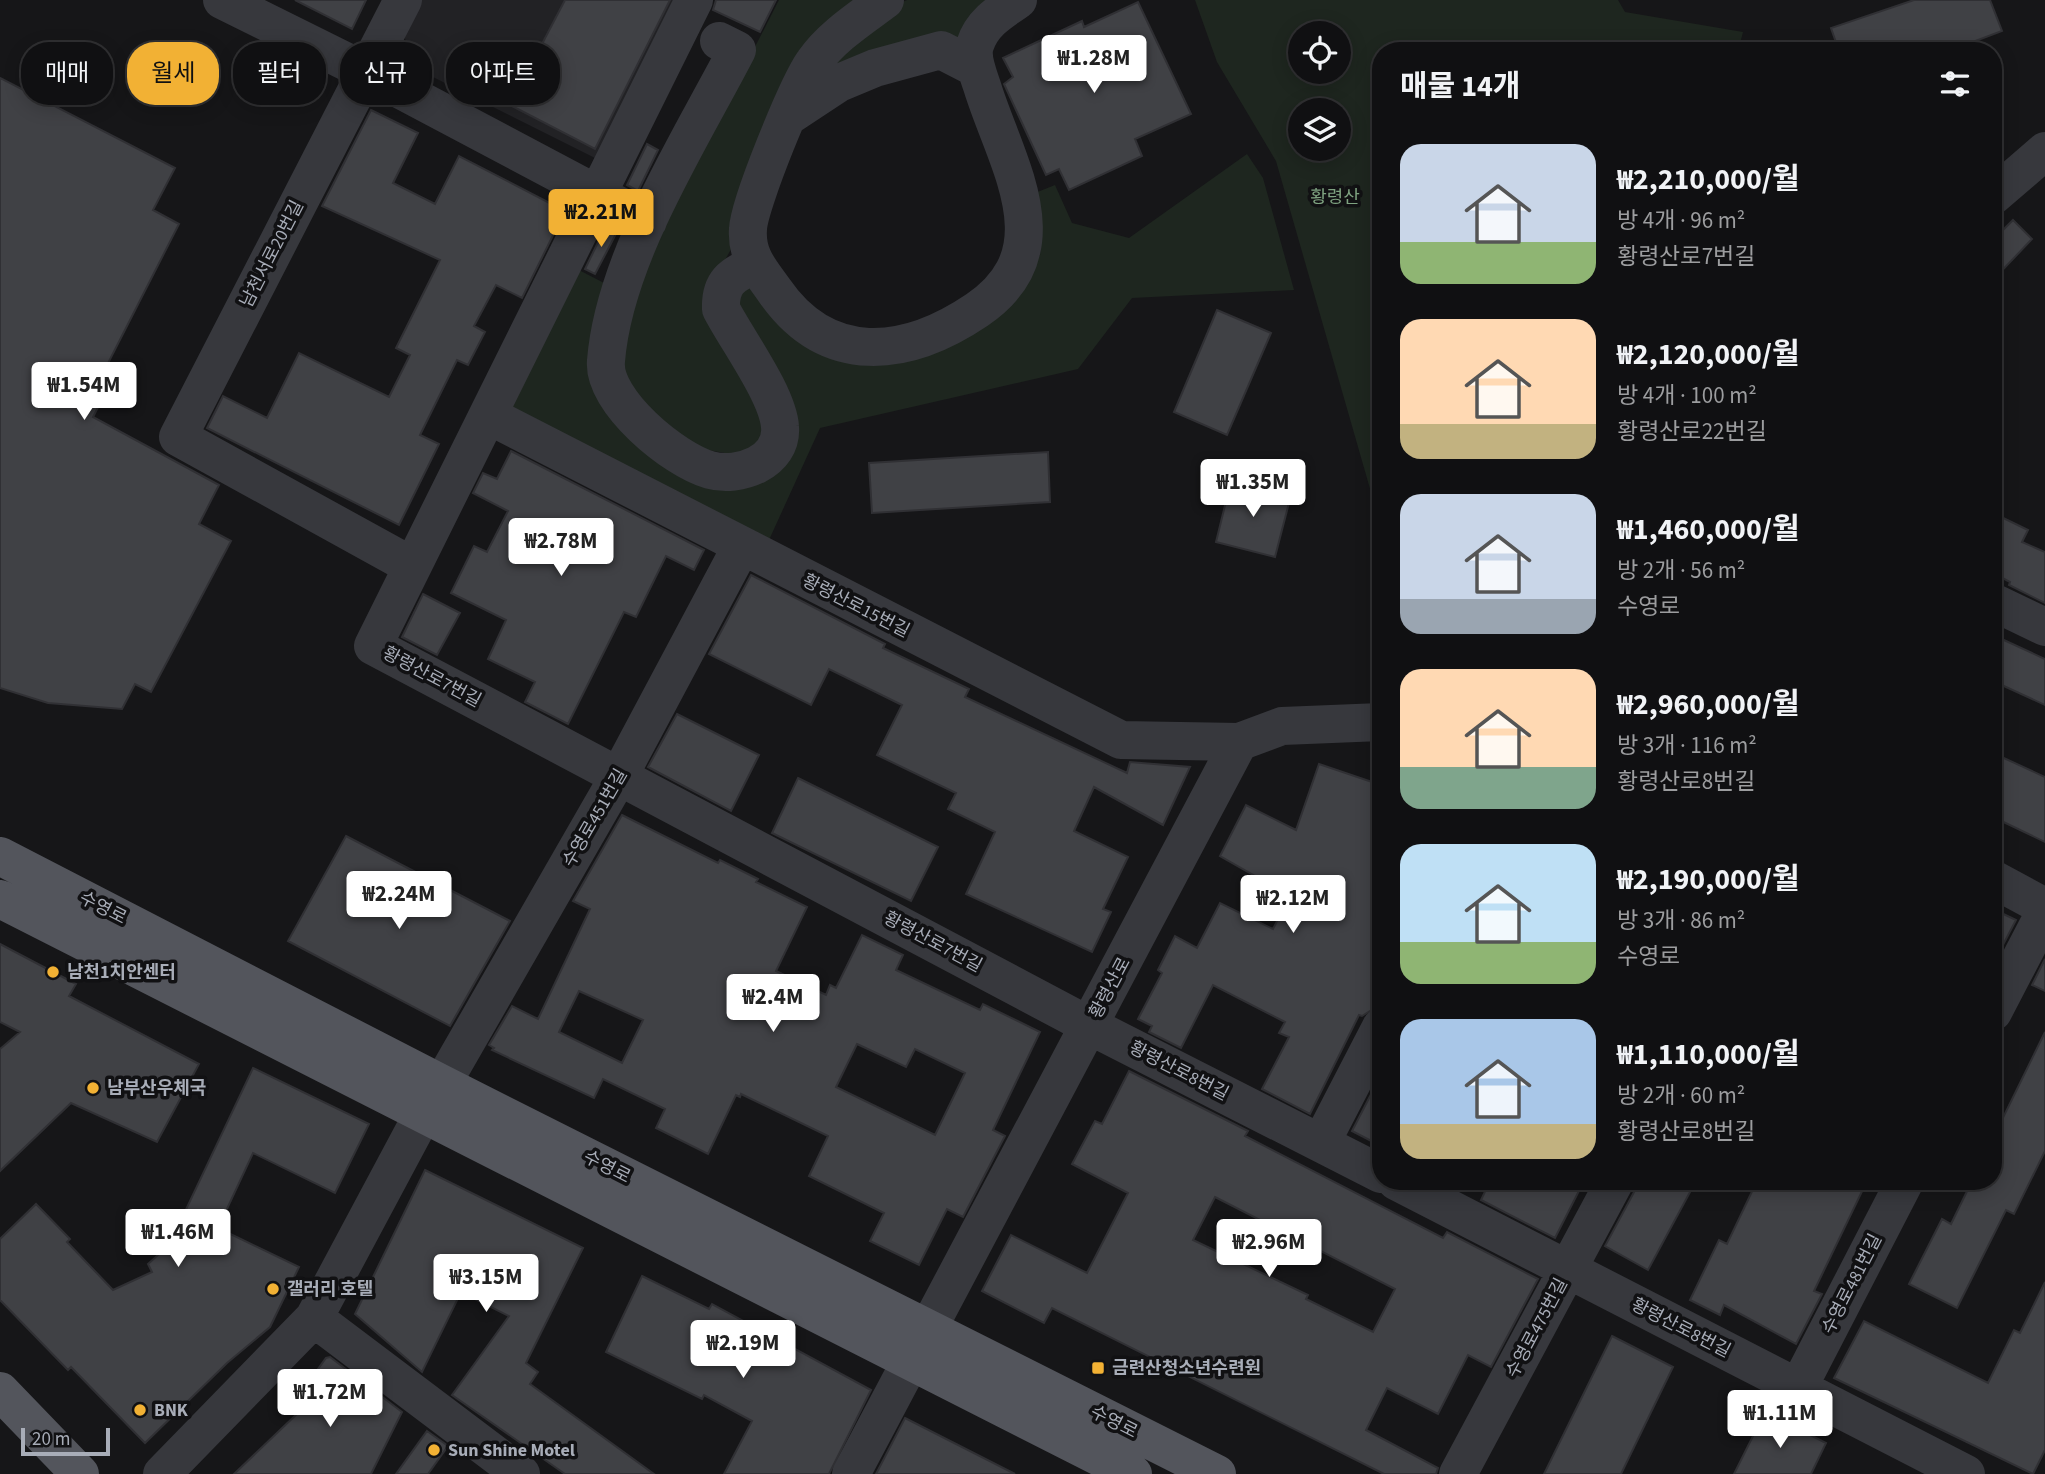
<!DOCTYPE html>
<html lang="ko">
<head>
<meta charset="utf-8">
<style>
	:root { --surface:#101012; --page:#19191b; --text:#f1f3f6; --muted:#9c9d9f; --line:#303032; --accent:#f2b134 }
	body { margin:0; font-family:"Source Sans 3","Noto Sans KR",sans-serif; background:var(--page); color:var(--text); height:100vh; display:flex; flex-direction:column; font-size:26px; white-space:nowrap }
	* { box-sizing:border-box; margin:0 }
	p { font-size:23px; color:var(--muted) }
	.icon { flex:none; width:38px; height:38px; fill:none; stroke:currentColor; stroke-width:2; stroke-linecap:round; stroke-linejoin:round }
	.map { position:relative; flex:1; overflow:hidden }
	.details { position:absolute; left:1372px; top:42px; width:630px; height:1148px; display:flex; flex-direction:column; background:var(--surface); border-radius:28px; box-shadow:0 4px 18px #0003,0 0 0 2px var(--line) }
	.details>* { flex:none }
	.guide { position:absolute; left:21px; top:42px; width:665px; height:63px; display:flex; gap:14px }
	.tools { position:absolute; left:1288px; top:21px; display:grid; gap:14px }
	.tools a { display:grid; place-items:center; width:63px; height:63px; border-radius:50%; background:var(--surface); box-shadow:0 4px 18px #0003,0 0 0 2px var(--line); font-size:35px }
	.scale { position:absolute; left:21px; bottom:18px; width:89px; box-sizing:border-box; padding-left:7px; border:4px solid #a8adb8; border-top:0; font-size:19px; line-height:24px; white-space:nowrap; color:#a8adb8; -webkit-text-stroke:5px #111113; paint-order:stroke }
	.price { position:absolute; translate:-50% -60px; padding:0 16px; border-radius:7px; background:#fff; color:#222; font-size:23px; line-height:46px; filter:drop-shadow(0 2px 4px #0008) }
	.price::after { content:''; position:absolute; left:50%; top:42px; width:21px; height:16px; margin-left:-10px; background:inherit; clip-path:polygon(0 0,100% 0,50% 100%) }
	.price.selected { background:var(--accent); color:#111 }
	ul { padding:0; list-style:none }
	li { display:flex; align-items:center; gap:21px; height:175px; padding:0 28px }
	li span { display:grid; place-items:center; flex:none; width:196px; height:140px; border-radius:21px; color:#555 }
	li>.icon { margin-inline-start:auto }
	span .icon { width:84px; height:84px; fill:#fffc; stroke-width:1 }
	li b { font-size:30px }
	h2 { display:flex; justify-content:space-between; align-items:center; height:84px; padding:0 28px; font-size:30px }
	.chip { padding:0 24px; border-radius:28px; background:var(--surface); box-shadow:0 4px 18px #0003,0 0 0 2px var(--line); font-size:24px; line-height:63px }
	.chip.selected { background:var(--accent); color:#111 }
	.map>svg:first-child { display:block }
</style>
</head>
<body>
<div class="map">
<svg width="2045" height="1474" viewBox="0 0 2045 1474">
	<rect width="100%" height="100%" fill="#161618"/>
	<!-- built -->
	<path fill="#222225" d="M420 0H678L595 158 409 65 404 31Z"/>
	<!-- green -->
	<path fill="#1e261f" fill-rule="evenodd" d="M779 0H870L720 269 766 421 760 450 707 459 618 382 631 289Z
		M907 0H1007L964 45 834 77 824 61 893 6Z
		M1195 0H1618L1625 12 1743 32 1738 51H1381V527L1276 161 1217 62ZM1339 33V72H1300V33ZM1339 110V149H1300V110Z
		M1247 154 1263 178 1294 290 1132 298 1078 369 820 428 764 551 513 423 506 398 575 268 606 284 635 437 781 463 736 309 739 295 747 286 845 355 1019 287 1040 255 1042 227 1035 193 1055 185 1072 223 1129 238Z"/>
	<!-- building -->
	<path fill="#404145" stroke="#303034" stroke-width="2" fill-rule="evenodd" d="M295 0H366L352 29Z
		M565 0H670L595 149 510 105Z
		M716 0H776L760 32 713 10Z
		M1914 0H1990L2002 31 1949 51H1839L1831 28Z
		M1138 2 1191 114 1135 139 1142 156 1069 190 1059 169 1046 175 1004 84 1013 77 1003 58 1082 21 1084 27Z
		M0 78 175 168 153 210 179 224 103 373 113 378 93 417 219 485 199 524 231 541 151 692 135 684 122 709 48 703 0 688Z
		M371 110 418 133 393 183 435 204 459 156 565 211 522 298 496 285 474 326 485 332 468 365 457 360 420 435 439 444 399 525 207 428 223 396 267 418 299 353 389 397 410 355 396 348 440 260 322 206Z
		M647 144 658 150 638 191 627 185Z
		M2013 220 2032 239 1993 280V240Z
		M607 224 618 230 595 274 585 269Z
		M1217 310 1271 333 1227 435 1174 412Z
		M511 451 704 550 694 570 666 556 636 617 624 612 568 724 525 702 535 682 488 659 506 620 451 593 474 546 487 552 508 511 473 493 483 473 497 479Z
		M1048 452 1050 502 872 513 869 463Z
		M1231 481 1291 495 1275 557 1216 542Z
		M1993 513 2028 530 2022 542 2045 552V603L2009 585 2010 582 1993 573Z
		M751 575 885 644 883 648 969 689 965 697 1127 773 1130 762 1190 767 1163 825 1094 787 1074 831 1128 857 1103 909 1111 912 1092 952 966 894 995 832 948 809 956 793 877 755 902 705 829 669 811 705 709 654Z
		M423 594 460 613 437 655 402 637Z
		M1993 635 2045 659V705L1993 681Z
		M677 714 759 755 731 811 648 767Z
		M1993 753 2045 777V842L1993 817Z
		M1319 764 1381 785V1004L1362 1016 1359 1015 1310 1114 1262 1089 1289 1037 1279 1033 1285 1022 1213 985 1181 1048 1149 1032 1152 1026 1138 1019 1162 973 1158 970 1175 936 1197 948 1220 903 1273 929 1290 896 1220 856 1246 805 1296 830Z
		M798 778 938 847 911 901 772 833Z
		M622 815 718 863 720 860 758 879 756 882 807 907 776 971 826 995 830 985 836 988 862 935 903 955 896 970 980 1010 983 1004 1040 1032 993 1130 1005 1136 963 1217 947 1209 919 1265 870 1241 884 1213 809 1176 828 1136 741 1094 740 1097 736 1095 708 1154 656 1128 665 1109 603 1079 594 1098 492 1050 494 1048 489 1045 512 1006 538 1019 590 909 573 901ZM579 991 643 1020 622 1063 559 1032ZM857 1044 906 1067 915 1049 965 1073 935 1135 836 1087Z
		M346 836 510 921 450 1026 288 941Z
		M1993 909 2016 920 1993 964Z
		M0 944 76 984 69 996 199 1064 157 1142 71 1103 0 1171V1049L20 1032 0 1022Z
		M2045 959V991L2032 985Z
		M2045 1032V1151L2014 1214 2006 1210 1957 1308 1909 1284 1942 1219 1951 1224 1972 1181H1993V1138Z
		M253 1068 369 1124 335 1193 253 1153 218 1228 299 1267 270 1327 227 1363 145 1443 71 1367 68 1370 0 1300V1239L36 1204 70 1239 67 1242 113 1290 152 1272 148 1264 158 1255 149 1246 182 1218Z
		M1129 1071 1248 1131 1245 1136 1443 1238 1447 1232 1538 1279 1491 1367 1468 1355 1438 1414 1387 1388 1366 1430 1438 1468 1436 1474H1384L1052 1308 1044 1323 982 1291 1011 1235 1087 1273 1128 1193 1072 1164 1095 1121 1102 1124ZM1215 1197 1395 1289 1373 1332 1306 1299 1308 1295 1193 1240Z
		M1381 1075V1146L1352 1131Z
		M425 1170 583 1248 526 1363 538 1372 530 1384 654 1474H565L452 1395 509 1316 461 1292 422 1372 355 1314Z
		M1490 1181H1584L1555 1238 1481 1200Z
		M1640 1181H1696L1648 1270 1605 1246Z
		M1757 1181H1867L1814 1291 1822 1294 1796 1344 1724 1305 1720 1315 1690 1300 1719 1240 1727 1244Z
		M642 1276 709 1309 712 1304 871 1390 829 1474H724L752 1421 704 1395 702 1399 606 1352Z
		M2045 1282V1450L2033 1474 1834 1378 1864 1321 1988 1383 2014 1330 2020 1333Z
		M1612 1336 1673 1367 1621 1474H1544Z
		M330 1357 402 1412 371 1474H234L300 1411 292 1405 326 1358Z
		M1765 1412 1826 1443 1811 1474H1734Z
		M905 1418 1015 1474H876Z
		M427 1431 448 1446 428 1474H396Z"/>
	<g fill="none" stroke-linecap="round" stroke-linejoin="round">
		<!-- minor -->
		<path stroke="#37383d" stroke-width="38" d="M222 0 365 71 648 221
			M403 0 178 437 412 566
			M694 0 373 646 1090 1026 1381 1174
			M885 0C861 18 831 37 814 62 798 84 749 204 748 229 746 256 760 270 774 290 827 367 906 358 977 310 1066 250 1005 162 982 86 978 74 971 57 975 45 982 23 1000 12 1018 0
			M719 41 737 50C690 141 614 258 606 361 602 401 674 460 710 470 739 478 783 462 780 427 778 395 737 340 721 309 720 283 731 275 754 265
			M789 116 839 83 875 68 941 50 976 68
			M1993 196 2045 151
			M488 415 1121 740 1239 742
			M1993 602 2045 627
			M1993 879 2045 907
			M1993 1012 2045 912
			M442 1084 619 776 741 547
			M1321 1143 1381 1027
			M1396 1181 1966 1474
			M314 1318 521 1474
			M1798 1388 1905 1181
			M162 1474 314 1318 423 1114
			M851 1474 1239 742 1282 726 1381 722
			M1458 1474 1615 1181"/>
		<!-- major -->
		<path stroke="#53555c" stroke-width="38" d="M0 856 442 1084 1217 1474
			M0 899 1133 1474
			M0 1391 80 1474"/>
	</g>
	<!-- markers -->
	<g fill="#f2b134" stroke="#111113" stroke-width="2.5">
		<circle cx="53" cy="972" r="7"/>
		<circle cx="93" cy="1088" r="7"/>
		<circle cx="273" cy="1289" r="7"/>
		<rect x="1091" y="1361" width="14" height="14" rx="3.5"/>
		<circle cx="140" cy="1410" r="7"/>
		<circle cx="434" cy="1450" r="7"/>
	</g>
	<g text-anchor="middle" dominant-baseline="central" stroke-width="7" stroke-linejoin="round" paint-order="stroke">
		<!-- park labels -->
		<g font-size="18" fill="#7fa381" stroke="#111113">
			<text x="1335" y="197">황령산</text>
		</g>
		<!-- street labels -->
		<g font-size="18" fill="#a8adb8" stroke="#111113">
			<text transform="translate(272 254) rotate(-63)">남천서로20번길</text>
			<text transform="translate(856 606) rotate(27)">황령산로15번길</text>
			<text transform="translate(432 677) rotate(28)">황령산로7번길</text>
			<text transform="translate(595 818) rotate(-60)">수영로451번길</text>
			<text transform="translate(103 908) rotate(27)">수영로</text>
			<text transform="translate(933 942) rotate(28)">황령산로7번길</text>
			<text transform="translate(1110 988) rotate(-62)">황령산로</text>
			<text transform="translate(1179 1071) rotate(27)">황령산로8번길</text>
			<text transform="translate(607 1167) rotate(27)">수영로</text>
			<text transform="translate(1852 1284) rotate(-63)">수영로481번길</text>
			<text transform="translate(1537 1328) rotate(-62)">수영로475번길</text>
			<text transform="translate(1681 1328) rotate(27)">황령산로8번길</text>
			<text transform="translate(1114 1422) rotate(27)">수영로</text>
		</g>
		<!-- poi labels -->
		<g font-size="18" font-weight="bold" fill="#a8adb8" stroke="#111113" text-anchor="start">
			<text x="67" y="972">남천1치안센터</text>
			<text x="107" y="1088">남부산우체국</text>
			<text x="287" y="1289">갤러리 호텔</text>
			<text x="1112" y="1368">금련산청소년수련원</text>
			<text x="154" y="1410">BNK</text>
			<text x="448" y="1450">Sun Shine Motel</text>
		</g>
	</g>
</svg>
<div class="tools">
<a><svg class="icon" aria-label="locate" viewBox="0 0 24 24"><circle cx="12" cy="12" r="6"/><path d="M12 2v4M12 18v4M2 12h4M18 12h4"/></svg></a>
<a><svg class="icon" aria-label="layers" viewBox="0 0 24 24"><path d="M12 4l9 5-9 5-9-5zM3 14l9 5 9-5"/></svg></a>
</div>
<div class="scale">20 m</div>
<b class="price" style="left:1094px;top:95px">₩1.28M</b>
<b class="price selected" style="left:601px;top:249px">₩2.21M</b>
<b class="price" style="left:84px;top:422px">₩1.54M</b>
<b class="price" style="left:1253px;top:519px">₩1.35M</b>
<b class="price" style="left:561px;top:578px">₩2.78M</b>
<b class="price" style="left:399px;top:931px">₩2.24M</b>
<b class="price" style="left:1293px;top:935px">₩2.12M</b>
<b class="price" style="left:773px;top:1034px">₩2.4M</b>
<b class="price" style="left:178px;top:1269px">₩1.46M</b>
<b class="price" style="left:1269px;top:1279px">₩2.96M</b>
<b class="price" style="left:486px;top:1314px">₩3.15M</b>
<b class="price" style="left:743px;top:1380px">₩2.19M</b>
<b class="price" style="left:330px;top:1429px">₩1.72M</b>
<b class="price" style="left:1780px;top:1450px">₩1.11M</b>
<div class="guide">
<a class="chip">매매</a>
<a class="chip selected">월세</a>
<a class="chip">필터</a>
<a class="chip">신규</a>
<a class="chip">아파트</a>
</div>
<section class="details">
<h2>매물 14개<svg class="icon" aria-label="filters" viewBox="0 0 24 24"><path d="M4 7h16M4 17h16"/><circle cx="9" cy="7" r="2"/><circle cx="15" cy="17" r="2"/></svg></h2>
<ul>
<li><span style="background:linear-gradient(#c9d6e8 70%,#8fb573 0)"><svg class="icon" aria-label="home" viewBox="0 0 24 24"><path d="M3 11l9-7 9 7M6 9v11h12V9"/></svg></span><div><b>₩2,210,000/월</b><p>방 4개 · 96 m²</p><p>황령산로7번길</p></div></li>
<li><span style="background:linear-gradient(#ffd9b3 75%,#c2b280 0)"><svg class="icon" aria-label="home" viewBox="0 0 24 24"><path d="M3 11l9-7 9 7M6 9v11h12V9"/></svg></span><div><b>₩2,120,000/월</b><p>방 4개 · 100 m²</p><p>황령산로22번길</p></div></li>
<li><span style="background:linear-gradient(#c9d6e8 75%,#9aa5b1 0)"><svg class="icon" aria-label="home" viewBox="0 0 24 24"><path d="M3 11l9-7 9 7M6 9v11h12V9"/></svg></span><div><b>₩1,460,000/월</b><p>방 2개 · 56 m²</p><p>수영로</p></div></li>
<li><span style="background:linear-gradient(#ffd9b3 70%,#7fa58c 0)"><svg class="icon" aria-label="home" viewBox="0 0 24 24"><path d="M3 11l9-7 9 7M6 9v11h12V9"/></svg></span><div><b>₩2,960,000/월</b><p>방 3개 · 116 m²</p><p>황령산로8번길</p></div></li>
<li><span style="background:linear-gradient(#bfe0f5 70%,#8fb573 0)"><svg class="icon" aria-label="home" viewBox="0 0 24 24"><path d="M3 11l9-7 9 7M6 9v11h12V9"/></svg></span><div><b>₩2,190,000/월</b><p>방 3개 · 86 m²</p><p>수영로</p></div></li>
<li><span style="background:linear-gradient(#a9c7e8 75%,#c2b280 0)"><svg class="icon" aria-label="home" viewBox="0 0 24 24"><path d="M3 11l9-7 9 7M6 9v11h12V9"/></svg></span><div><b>₩1,110,000/월</b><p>방 2개 · 60 m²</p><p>황령산로8번길</p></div></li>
</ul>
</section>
</div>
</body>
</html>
